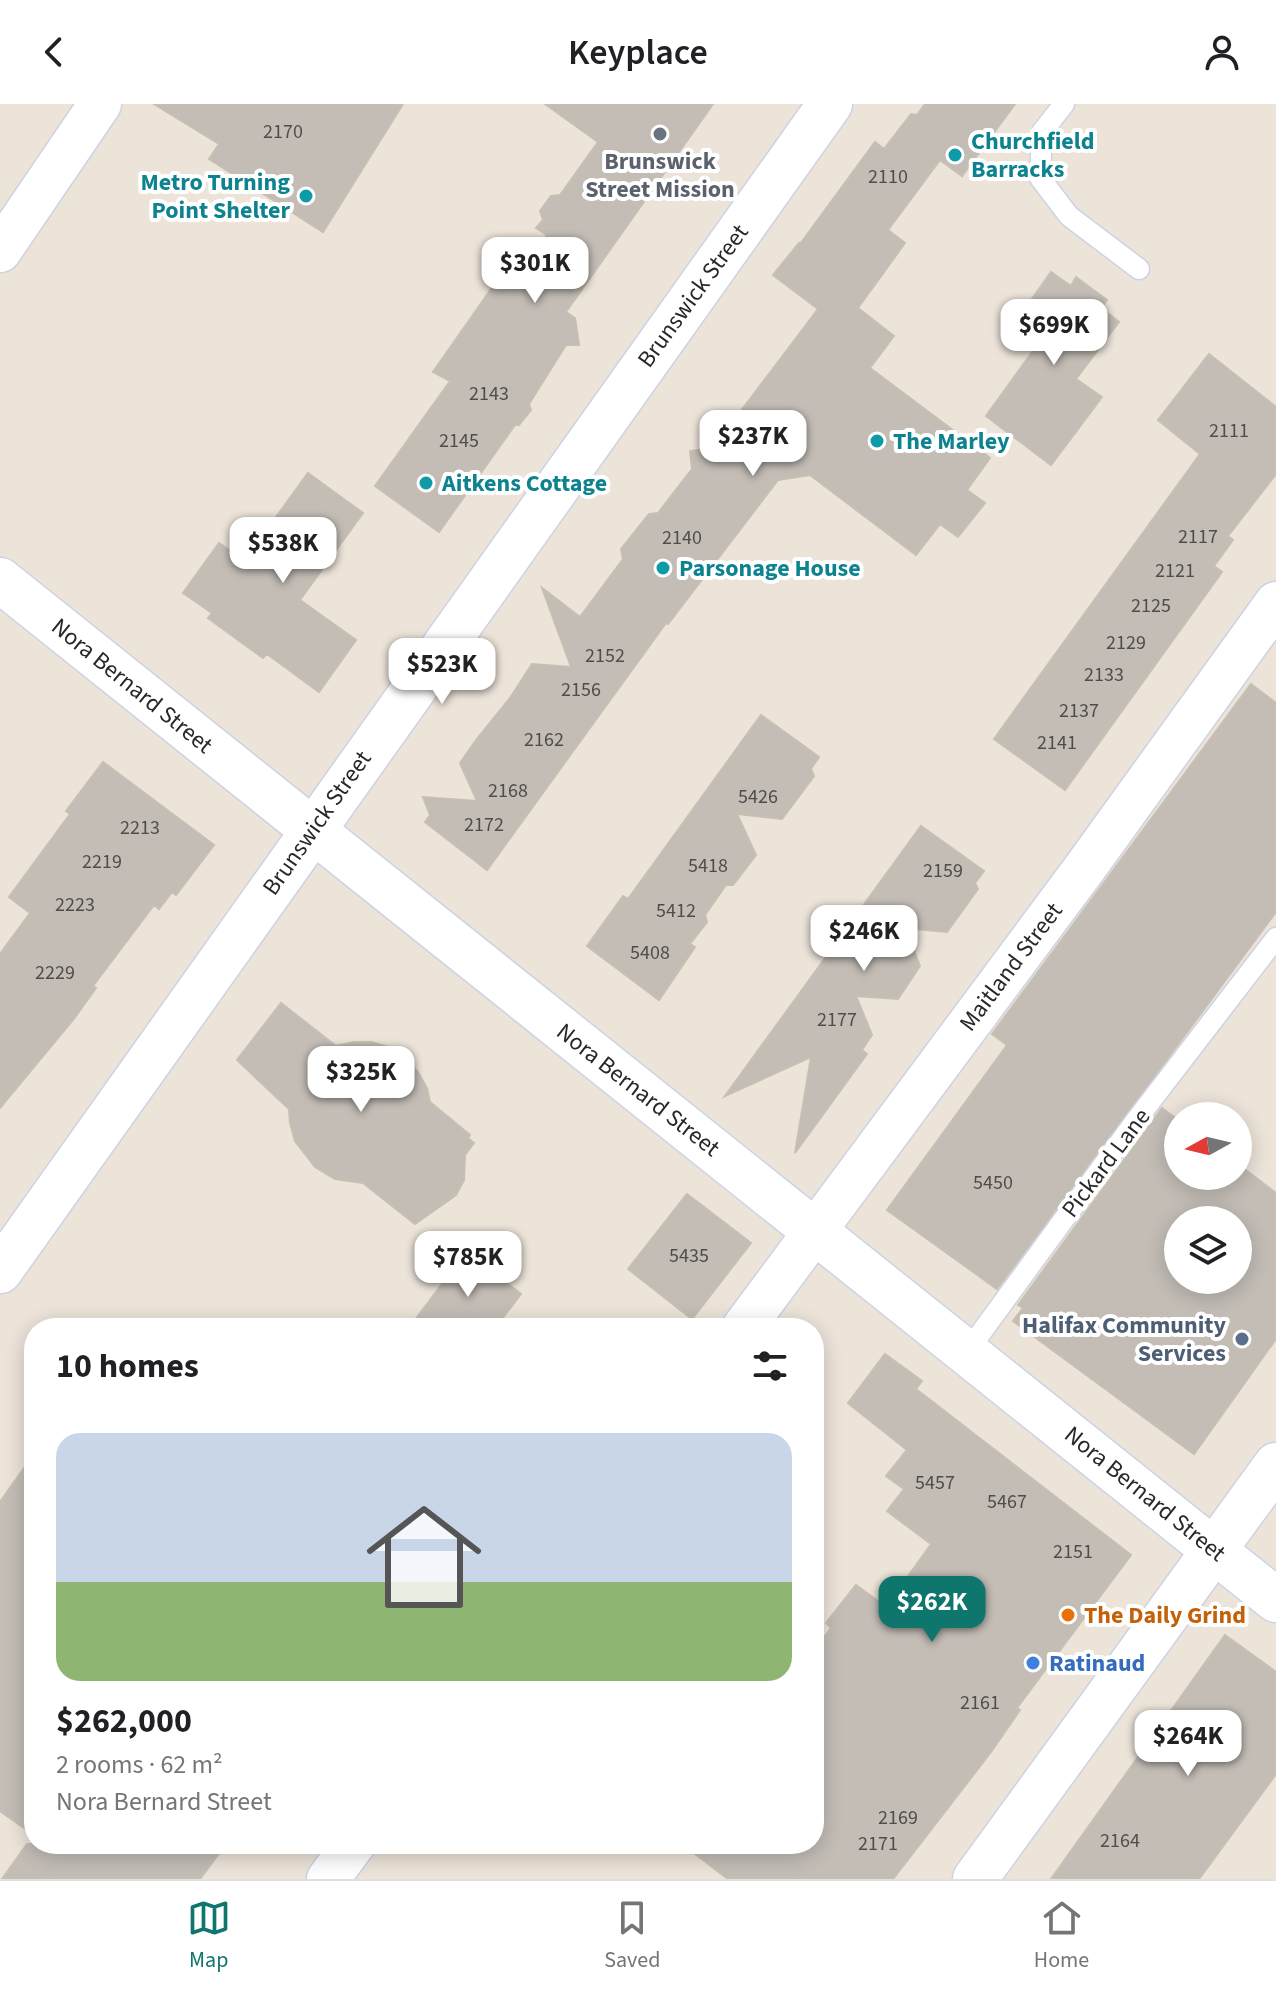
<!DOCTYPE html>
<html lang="en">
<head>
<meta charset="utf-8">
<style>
	:root { --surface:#fff; --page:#f2f2f2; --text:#202124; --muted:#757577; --line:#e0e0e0; --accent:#0f766e }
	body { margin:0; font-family:"Source Sans 3",sans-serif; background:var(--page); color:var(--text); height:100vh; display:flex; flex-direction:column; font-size:30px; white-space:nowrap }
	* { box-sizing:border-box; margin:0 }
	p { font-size:26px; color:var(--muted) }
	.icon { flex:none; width:44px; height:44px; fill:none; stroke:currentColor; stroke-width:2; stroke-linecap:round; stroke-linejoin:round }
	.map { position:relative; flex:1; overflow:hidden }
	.details { position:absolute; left:24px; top:1214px; width:800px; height:536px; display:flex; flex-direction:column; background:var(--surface); border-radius:32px; box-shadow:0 4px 20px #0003 }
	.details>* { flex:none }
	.needle { width:52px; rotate:262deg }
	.controls { position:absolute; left:1164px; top:998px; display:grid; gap:16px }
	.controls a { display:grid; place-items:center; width:88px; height:88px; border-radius:50%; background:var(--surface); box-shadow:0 4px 20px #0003; font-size:40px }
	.price { position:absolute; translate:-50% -68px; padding:0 18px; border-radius:16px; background:#fff; color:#222; font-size:26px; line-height:52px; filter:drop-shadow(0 2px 4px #0008) }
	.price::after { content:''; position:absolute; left:50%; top:48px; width:24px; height:18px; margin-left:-12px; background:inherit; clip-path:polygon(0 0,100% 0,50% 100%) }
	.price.selected { background:var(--accent); color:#fff }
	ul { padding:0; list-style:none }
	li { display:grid; align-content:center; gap:16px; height:424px; padding:0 32px }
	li+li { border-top:2px solid var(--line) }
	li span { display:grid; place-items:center; height:248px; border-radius:24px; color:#555 }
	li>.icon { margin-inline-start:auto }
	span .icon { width:144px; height:144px; fill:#fffc; stroke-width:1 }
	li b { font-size:34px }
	h2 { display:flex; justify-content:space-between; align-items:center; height:96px; padding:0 32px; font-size:34px }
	header { display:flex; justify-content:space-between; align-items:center; height:104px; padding:0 32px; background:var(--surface); font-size:36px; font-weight:600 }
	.menu { display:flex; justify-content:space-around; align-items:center; height:112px; border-top:2px solid var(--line); background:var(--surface); font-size:22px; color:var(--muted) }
	.menu a { display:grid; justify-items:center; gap:4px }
	.menu .selected { color:var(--accent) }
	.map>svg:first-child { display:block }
</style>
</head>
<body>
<header><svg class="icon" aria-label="back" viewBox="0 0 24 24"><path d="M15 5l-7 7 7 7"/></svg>Keyplace<svg class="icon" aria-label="person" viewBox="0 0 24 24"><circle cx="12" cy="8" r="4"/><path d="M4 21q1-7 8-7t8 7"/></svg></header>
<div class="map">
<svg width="1276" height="1775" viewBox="0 0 1276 1775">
	<rect width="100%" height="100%" fill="#ece3d9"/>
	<!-- building -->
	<path fill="#c3bdb6" stroke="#c7bfb2" stroke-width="2" fill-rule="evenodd" d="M154 0H403L323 128 209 55 219 40Z
		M545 0H713L566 208 575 214 579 241H566L529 300 531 306 519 321H515L439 428 375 382 450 277 433 268 496 178 512 176 547 131 536 124 543 116 540 107 551 92 560 91 598 38Z
		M925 0H1015L962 72 940 56 888 126 905 139 858 204 894 232 870 264 990 354 967 386 985 399 958 433 940 420 916 451 810 371 778 376 668 520 666 519 487 766 425 718 430 711 423 693 477 697 460 659 476 636 510 594 532 560 571 563 542 484 580 513 623 455 621 445 649 410 658 409 692 365 690 347 713 344 818 205 773 171 799 139 800 140 875 38 884 45 911 10 917 11Z
		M1051 168 1071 182 1076 173 1092 185 1107 196 1101 204 1119 218 1076 275 1102 293 1051 361 986 312 1035 244 1010 226Z
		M1209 250 1276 303V370L1228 432 1233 436 1214 462 1222 468 1065 686 994 635 1200 350 1158 316Z
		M308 369 363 409 300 496 356 536 319 588 267 550 263 554 208 514 212 509 183 489 219 439 244 457Z
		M1251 580 1276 599V808L997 1185 887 1106 1007 941 992 930Z
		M761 611 819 653 811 665 814 672 782 715 737 710 756 751 733 781H726L705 811 707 818 690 840 695 843 659 896 587 842 623 792 628 795Z
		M103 658 214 741 176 791 172 788 159 805 154 801 93 882 96 884 73 916 0 1004V850L30 809 9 793 70 710 66 707Z
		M921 722 984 767 975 779 978 785 947 828 905 824 920 862 898 895 856 892 872 931 862 946 867 950 795 1049 811 953 725 992Z
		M281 899 336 942 354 938H372L391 944 402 951 418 968 427 984 430 998 470 1031 468 1034 474 1039 465 1051 464 1076 456 1091 415 1120 363 1079 335 1075 315 1063 295 1037 290 1019 289 1005 237 956Z
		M1162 1004 1178 1016V1072H1238V1060L1276 1089V1235L1194 1350 1013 1217 1023 1204 1018 1201ZM1178 1116H1238V1176H1178Z
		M687 1090 751 1139 692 1215 628 1165Z
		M466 1148 521 1190 495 1224H409Z
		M885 1250 922 1277 916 1285 1131 1451 1017 1604 1020 1606 991 1648 893 1775H728L682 1740H814V1546L831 1524 826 1519 856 1481 886 1503 931 1440 887 1407 904 1385 886 1372 907 1346 848 1299Z
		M34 1350V1731L0 1707V1398Z
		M1225 1531 1276 1568V1670L1199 1775H1051Z
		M27 1740H226L200 1775H2Z"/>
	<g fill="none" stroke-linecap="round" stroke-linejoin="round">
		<defs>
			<path id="lane" d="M1064 0 1042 28 1040 74 1069 112 1139 165
				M967 1248 1137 1015 1276 834"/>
			<path id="street" d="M0 147 100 0
				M743 1224 1087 761 1276 499
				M328 1775 354 1740"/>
			<path id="secondary" d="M0 476 1276 1496
				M0 1167 830 0
				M975 1775 1276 1361"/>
		</defs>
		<!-- lane casing -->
		<use href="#lane" stroke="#ced2e3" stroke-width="23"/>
		<!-- street casing -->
		<use href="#street" stroke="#ced2e3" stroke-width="45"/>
		<!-- secondary casing -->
		<use href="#secondary" stroke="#ced2e3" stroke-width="47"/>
		<!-- lane -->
		<use href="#lane" stroke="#fff" stroke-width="20"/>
		<!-- street -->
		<use href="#street" stroke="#fff" stroke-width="42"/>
		<!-- secondary -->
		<use href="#secondary" stroke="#fff" stroke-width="44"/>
	</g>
	<!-- markers -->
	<circle fill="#6b7280" stroke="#fff" stroke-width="3" cx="660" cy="30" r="8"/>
	<g fill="#0f9aa8" stroke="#fff" stroke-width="3">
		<circle cx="955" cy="51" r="8"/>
		<circle cx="306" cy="92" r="8"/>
		<circle cx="877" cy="337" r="8"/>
		<circle cx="426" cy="379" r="8"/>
		<circle cx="663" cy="464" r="8"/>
	</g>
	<circle fill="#5c6f8a" stroke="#fff" stroke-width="3" cx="1242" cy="1235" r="8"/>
	<circle fill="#e8710a" stroke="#fff" stroke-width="3" cx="1068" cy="1511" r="8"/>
	<circle fill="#3f7fe0" stroke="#fff" stroke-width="3" cx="1033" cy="1559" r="8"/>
	<g text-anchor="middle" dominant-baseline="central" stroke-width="8" stroke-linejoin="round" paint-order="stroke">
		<!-- number labels -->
		<g font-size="20" fill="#4f4d4c">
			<text x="283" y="28">2170</text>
			<text x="888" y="73">2110</text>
			<text x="489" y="290">2143</text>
			<text x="1229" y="327">2111</text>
			<text x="459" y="337">2145</text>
			<text x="1198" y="433">2117</text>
			<text x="682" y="434">2140</text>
			<text x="1175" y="467">2121</text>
			<text x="1151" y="502">2125</text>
			<text x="1126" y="539">2129</text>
			<text x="605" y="552">2152</text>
			<text x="1104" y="571">2133</text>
			<text x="581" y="586">2156</text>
			<text x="1079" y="607">2137</text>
			<text x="544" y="636">2162</text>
			<text x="1057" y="639">2141</text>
			<text x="508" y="687">2168</text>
			<text x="758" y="693">5426</text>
			<text x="484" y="721">2172</text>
			<text x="140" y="724">2213</text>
			<text x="102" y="758">2219</text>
			<text x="708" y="762">5418</text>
			<text x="943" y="767">2159</text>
			<text x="75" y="801">2223</text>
			<text x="676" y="807">5412</text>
			<text x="650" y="849">5408</text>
			<text x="55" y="869">2229</text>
			<text x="837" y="916">2177</text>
			<text x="993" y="1079">5450</text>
			<text x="689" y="1152">5435</text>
			<text x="935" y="1379">5457</text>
			<text x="1007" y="1398">5467</text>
			<text x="1073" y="1448">2151</text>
			<text x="980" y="1599">2161</text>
			<text x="898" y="1714">2169</text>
			<text x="1120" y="1737">2164</text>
			<text x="878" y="1740">2171</text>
		</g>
		<!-- culture labels -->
		<g font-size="24" font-weight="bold" fill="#0d838f" stroke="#fff" text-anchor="start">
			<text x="971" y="37">Churchfield<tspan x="971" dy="28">Barracks</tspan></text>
			<text x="290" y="78" text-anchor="end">Metro Turning<tspan x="290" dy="28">Point Shelter</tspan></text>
			<text x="893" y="337">The Marley</text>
			<text x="442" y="379">Aitkens Cottage</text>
			<text x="679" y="464">Parsonage House</text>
		</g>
		<!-- worship labels -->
		<g font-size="24" font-weight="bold" fill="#5b616d" stroke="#fff">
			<text x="660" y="57">Brunswick<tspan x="660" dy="28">Street Mission</tspan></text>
		</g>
		<!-- street labels -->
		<g font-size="24" fill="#282828" stroke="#fff">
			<text transform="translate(693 192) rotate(-54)">Brunswick Street</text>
			<text transform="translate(132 582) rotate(39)">Nora Bernard Street</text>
			<text transform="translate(317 719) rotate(-55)">Brunswick Street</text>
			<text transform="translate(1011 863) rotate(-53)">Maitland Street</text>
			<text transform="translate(638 986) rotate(38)">Nora Bernard Street</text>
			<text transform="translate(1106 1059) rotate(-53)">Pickard Lane</text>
			<text transform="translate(1145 1390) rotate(39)">Nora Bernard Street</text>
		</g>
		<!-- service labels -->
		<g font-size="24" font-weight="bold" fill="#4e5e75" stroke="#fff" text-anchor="end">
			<text x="1226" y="1221">Halifax Community<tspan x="1226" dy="28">Services</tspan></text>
		</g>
		<!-- food labels -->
		<g font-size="24" font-weight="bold" fill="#c56008" stroke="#fff" text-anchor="start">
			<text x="1084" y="1511">The Daily Grind</text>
		</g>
		<!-- shop labels -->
		<g font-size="24" font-weight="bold" fill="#366cbe" stroke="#fff" text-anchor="start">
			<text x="1049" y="1559">Ratinaud</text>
		</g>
	</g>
</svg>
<div class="controls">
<a><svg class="needle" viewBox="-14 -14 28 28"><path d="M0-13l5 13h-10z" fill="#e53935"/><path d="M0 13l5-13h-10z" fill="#757577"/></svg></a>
<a><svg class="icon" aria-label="layers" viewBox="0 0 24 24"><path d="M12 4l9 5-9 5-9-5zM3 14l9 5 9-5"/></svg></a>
</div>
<b class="price" style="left:535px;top:201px">$301K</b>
<b class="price" style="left:1054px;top:263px">$699K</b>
<b class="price" style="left:753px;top:374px">$237K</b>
<b class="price" style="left:283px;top:481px">$538K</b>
<b class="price" style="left:442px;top:602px">$523K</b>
<b class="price" style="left:864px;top:869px">$246K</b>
<b class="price" style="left:361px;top:1010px">$325K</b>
<b class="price" style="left:468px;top:1195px">$785K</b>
<b class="price selected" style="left:932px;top:1540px">$262K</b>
<b class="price" style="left:1188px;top:1674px">$264K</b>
<section class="details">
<h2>10 homes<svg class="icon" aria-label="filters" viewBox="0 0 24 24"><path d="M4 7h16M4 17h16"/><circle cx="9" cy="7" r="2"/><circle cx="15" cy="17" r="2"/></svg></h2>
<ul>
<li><span style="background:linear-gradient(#c9d6e8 60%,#8fb573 0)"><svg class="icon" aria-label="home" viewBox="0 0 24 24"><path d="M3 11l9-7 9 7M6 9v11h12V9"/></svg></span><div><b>$262,000</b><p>2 rooms · 62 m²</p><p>Nora Bernard Street</p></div></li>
</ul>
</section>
</div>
<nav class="menu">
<a class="selected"><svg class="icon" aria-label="map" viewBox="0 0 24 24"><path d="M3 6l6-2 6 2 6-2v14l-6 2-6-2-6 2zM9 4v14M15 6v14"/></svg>Map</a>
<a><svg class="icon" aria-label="saved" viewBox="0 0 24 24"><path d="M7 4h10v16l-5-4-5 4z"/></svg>Saved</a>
<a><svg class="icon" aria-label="home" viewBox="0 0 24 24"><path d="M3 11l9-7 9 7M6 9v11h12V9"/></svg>Home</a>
</nav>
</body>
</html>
